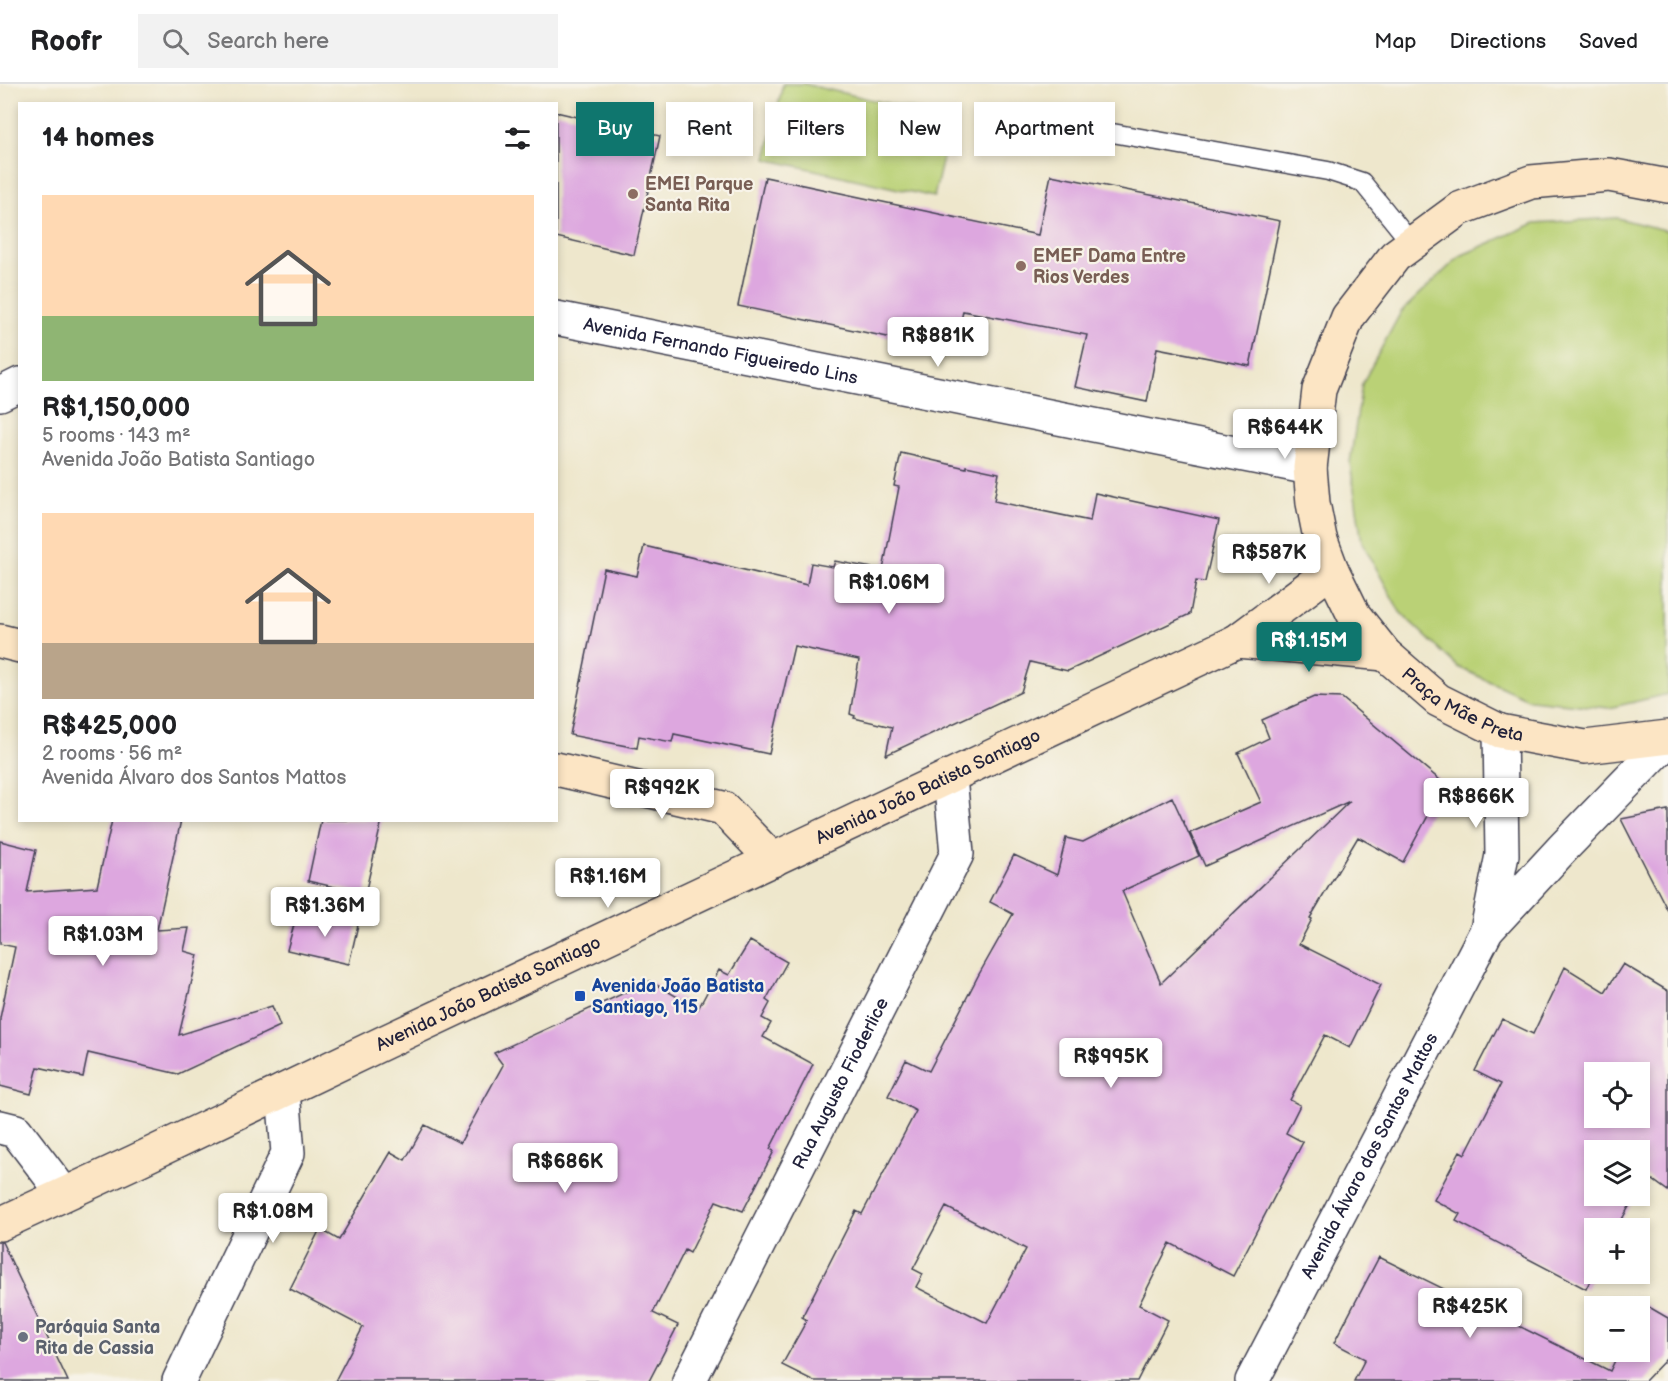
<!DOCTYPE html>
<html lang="en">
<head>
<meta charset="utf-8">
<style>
	:root { --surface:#fff; --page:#f2f2f2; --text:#202124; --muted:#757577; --line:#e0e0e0; --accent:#0f766e }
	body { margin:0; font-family:"Balsamiq Sans",sans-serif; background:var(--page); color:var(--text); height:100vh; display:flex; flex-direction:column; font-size:22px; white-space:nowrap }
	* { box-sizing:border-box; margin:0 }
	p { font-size:20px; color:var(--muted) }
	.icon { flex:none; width:33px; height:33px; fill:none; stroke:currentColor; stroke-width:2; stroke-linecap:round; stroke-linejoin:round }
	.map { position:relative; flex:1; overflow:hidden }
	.side { position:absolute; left:18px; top:18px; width:540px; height:720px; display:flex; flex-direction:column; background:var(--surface); border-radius:0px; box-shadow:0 3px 9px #0003 }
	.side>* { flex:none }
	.hud { position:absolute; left:576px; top:18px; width:570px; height:54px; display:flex; gap:12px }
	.tools { position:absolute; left:1584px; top:978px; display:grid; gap:12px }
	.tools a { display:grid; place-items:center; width:66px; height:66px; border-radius:0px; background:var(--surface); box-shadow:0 3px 9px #0003; font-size:30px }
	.price { position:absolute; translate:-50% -51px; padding:0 14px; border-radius:6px; background:#fff; color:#222; font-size:20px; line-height:39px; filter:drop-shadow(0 2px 3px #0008) }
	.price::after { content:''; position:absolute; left:50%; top:36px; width:18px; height:14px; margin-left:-9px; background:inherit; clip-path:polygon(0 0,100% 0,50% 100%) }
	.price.selected { background:var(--accent); color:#fff }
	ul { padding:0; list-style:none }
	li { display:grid; align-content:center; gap:12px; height:318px; padding:0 24px }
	li span { display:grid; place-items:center; height:186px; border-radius:0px; color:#555 }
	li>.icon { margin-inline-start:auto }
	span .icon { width:108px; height:108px; fill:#fffc; stroke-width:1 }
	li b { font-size:26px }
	h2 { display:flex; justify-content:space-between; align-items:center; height:72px; padding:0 24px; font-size:26px }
	.pill { padding:0 21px; border-radius:0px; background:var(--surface); box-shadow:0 3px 9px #0003; font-size:21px; line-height:54px }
	.pill.selected { background:var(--accent); color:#fff }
	header { display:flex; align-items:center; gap:36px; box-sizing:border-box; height:84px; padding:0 30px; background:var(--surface); border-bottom:2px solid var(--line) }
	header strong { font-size:28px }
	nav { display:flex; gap:33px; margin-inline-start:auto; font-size:21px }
	.search { width:420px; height:54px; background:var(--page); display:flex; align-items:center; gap:15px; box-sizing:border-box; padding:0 21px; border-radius:0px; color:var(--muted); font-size:22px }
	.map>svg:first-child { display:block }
</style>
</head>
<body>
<header>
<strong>Roofr</strong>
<div class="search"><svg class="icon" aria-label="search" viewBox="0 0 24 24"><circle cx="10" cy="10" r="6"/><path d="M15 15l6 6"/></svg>Search here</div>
<nav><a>Map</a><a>Directions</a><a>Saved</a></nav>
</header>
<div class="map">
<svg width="1668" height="1297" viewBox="0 0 1668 1297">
	<rect width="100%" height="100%" fill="#f7f3e8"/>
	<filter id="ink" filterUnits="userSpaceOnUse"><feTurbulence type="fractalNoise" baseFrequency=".0167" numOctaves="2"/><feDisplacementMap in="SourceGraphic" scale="12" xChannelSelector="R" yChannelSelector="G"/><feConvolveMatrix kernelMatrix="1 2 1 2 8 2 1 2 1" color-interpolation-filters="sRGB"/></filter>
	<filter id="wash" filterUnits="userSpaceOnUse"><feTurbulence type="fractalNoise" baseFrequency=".008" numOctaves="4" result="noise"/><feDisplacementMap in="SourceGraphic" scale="24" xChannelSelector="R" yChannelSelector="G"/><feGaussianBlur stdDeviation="1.35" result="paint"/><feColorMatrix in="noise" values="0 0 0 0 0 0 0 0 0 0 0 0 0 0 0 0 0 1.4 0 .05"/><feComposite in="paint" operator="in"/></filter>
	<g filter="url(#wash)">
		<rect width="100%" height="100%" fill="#eee7cc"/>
		<!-- green -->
		<path fill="#bad176" stroke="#6e7a58" stroke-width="1.5" d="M783 0H804L952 34 934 113 766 75Z
			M1617 134 1668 147V610L1609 624 1530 616 1458 583 1400 528 1362 458 1350 379 1362 300 1401 228 1460 172 1535 139Z"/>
		<g id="blocks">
			<!-- building -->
			<path fill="#dda7df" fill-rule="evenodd" d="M556 28 660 52 634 171 556 153Z
				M1051 91 1280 137 1250 282 1157 264 1147 318 1075 303 1087 251 963 227 955 267 738 222 765 93 1038 151Z
				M901 369 966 384V382L999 389 994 417 1090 437 1095 409 1219 436 1205 498 1196 497 1190 530 1068 587 1030 578 1021 608 886 671 892 643 854 634 855 632 850 630 859 576 794 562 769 670 674 650 672 658 639 652 637 664 570 651 604 485 637 492 644 462 807 501 811 479 833 483 835 477 883 486 899 403 894 402Z
				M1314 613 1342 614 1447 702 1435 719 1403 778 1358 753 1310 834 1312 835 1299 860 1381 901 1350 964 1325 951 1290 1016 1300 1021 1286 1049 1303 1058 1233 1192 1170 1159 1139 1221 1168 1236 1137 1297H814L782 1281 807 1236 802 1233 856 1127 862 1130 916 1027 888 1012 906 976 929 987 978 892 1013 830 990 818 1014 771 1057 791 1066 754 1083 758 1172 713 1199 772 1122 807 1161 899 1350 717 1205 782 1190 749 1261 718 1238 669 1269 654 1262 636ZM946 1123 1026 1165 987 1239 916 1203 923 1190 913 1185Z
				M1668 726V827L1621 735Z
				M112 736H181L157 846 189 844 184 867 198 871 179 951 272 922 280 942 178 990 88 969 83 993 38 983 31 1010 0 1002V934L15 863 0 860V757L36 766 27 808 97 803Z
				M321 736H382L365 810 308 797Z
				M360 832 349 880 287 866 295 837Z
				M750 857 787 878 766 916 770 919 762 934 771 939 763 953 813 980 770 1065 774 1067 743 1127 716 1117 690 1169 685 1166 653 1229 678 1241 649 1297H335L363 1243 290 1205 320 1145 339 1156 391 1068 405 1076 425 1041 460 1059 503 981 494 969 650 897 698 925 719 886 729 891Z
				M1623 880 1668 907V1107L1646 1091 1640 1103V1066H1594V1112H1635L1617 1144H1594V1188L1586 1205 1456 1137 1460 1130 1434 1116 1460 1067 1465 1070 1501 1000 1475 987 1502 935 1533 950 1565 883 1605 908ZM1594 988H1640V1034H1594Z
				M0 1158H2L68 1297H0Z
				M1379 1173 1610 1287 1619 1268H1640V1228L1644 1220 1668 1234V1273L1645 1297H1354L1365 1275 1334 1259Z"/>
		</g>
	</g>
	<g filter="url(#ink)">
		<use href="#blocks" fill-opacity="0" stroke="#414051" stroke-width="1.5"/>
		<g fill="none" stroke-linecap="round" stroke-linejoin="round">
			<defs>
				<path id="lane" d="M1101 47 1328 87 1362 98 1412 160"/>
				<g id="street">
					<path id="s1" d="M556 234 1310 384"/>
					<path d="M0 310 20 300"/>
					<path d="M1487 846 1502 771 1500 647"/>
					<path d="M0 1043 16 1047 64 1110"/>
					<path d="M179 1297 288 1069 283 1007"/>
					<path id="s2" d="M689 1297 957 770 950 693"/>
					<path id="s3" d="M1252 1297 1487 846 1564 763 1668 656"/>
				</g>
				<g id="secondary">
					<path id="s4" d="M1668 102 1609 91 1531 98 1459 125 1395 172 1348 233 1319 306 1310 384 1313 419 1320 454 1332 486 1354 531 1385 570 1438 616 1500 647 1585 663 1668 653"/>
					<path d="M0 557 20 562"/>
					<path d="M1237 557 1385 570"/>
					<path d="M556 685 723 724 773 776"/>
					<path id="s5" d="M0 1140 134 1078 385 958 1237 557 1332 486"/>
				</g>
			</defs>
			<!-- lane casing -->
			<use href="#lane" stroke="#414051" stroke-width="21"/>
			<!-- street casing -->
			<use href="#street" stroke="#414051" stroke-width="36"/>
			<!-- secondary casing -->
			<use href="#secondary" stroke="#414051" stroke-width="36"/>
			<!-- lane -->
			<use href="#lane" stroke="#fff" stroke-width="18"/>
			<!-- street -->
			<use href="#street" stroke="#fff" stroke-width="33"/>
			<!-- secondary -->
			<use href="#secondary" stroke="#fce5c4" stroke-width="33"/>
		</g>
	</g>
	<!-- markers -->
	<g fill="#8d6e63" stroke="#f7f3e8" stroke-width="2">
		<circle cx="633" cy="110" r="6"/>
		<circle cx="1021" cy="182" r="6"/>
	</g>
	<rect fill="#1a4fb4" stroke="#f7f3e8" stroke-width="2" x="574" y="906" width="12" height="12" rx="3"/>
	<circle fill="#6b7280" stroke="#f7f3e8" stroke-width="2" cx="23" cy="1253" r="6"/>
	<g text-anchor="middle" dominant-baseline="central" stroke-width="4.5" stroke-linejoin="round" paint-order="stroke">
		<!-- education labels -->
		<g font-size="18" font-weight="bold" fill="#785e54" stroke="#f7f3e8" text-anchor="start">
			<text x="645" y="100">EMEI Parque<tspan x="645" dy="21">Santa Rita</tspan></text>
			<text x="1033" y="172">EMEF Dama Entre<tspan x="1033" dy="21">Rios Verdes</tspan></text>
		</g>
		<!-- street labels -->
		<g font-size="18" fill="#22223b" stroke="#f7f3e8">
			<text stroke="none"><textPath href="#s1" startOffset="168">Avenida Fernando Figueiredo Lins</textPath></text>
			<text stroke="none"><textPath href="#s4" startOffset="828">Praça Mãe Preta</textPath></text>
			<text stroke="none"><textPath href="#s5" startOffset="1026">Avenida João Batista Santiago</textPath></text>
			<text stroke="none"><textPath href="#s5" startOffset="540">Avenida João Batista Santiago</textPath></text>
			<text stroke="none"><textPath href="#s2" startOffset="334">Rua Augusto Fioderlice</textPath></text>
			<text stroke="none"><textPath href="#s3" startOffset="254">Avenida Álvaro dos Santos Mattos</textPath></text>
		</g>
		<!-- transit labels -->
		<g font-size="18" font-weight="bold" fill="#164399" stroke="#f7f3e8" text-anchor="start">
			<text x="592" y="902">Avenida João Batista<tspan x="592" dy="21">Santiago, 115</tspan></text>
		</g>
		<!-- worship labels -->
		<g font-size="18" font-weight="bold" fill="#5b616d" stroke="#f7f3e8" text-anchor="start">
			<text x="35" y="1243">Paróquia Santa<tspan x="35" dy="21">Rita de Cassia</tspan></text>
		</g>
	</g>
</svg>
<div class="tools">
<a><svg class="icon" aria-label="locate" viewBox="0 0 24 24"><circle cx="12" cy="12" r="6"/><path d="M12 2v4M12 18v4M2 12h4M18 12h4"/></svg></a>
<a><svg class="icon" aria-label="layers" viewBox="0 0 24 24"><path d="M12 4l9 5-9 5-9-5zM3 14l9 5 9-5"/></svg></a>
<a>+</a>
<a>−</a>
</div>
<b class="price" style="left:938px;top:284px">R$881K</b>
<b class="price" style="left:1285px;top:376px">R$644K</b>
<b class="price" style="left:1269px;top:501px">R$587K</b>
<b class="price" style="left:889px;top:531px">R$1.06M</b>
<b class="price selected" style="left:1309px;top:589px">R$1.15M</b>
<b class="price" style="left:662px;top:736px">R$992K</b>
<b class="price" style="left:1476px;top:745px">R$866K</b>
<b class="price" style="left:608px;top:825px">R$1.16M</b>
<b class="price" style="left:325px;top:854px">R$1.36M</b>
<b class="price" style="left:103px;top:883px">R$1.03M</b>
<b class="price" style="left:1111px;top:1005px">R$995K</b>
<b class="price" style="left:565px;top:1110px">R$686K</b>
<b class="price" style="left:273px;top:1160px">R$1.08M</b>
<b class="price" style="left:1470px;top:1255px">R$425K</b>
<div class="hud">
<a class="pill selected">Buy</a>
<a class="pill">Rent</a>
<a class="pill">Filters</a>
<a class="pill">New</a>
<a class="pill">Apartment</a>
</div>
<section class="side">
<h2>14 homes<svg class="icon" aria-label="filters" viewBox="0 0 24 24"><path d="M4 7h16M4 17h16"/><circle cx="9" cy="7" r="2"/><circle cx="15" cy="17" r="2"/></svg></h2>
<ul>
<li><span style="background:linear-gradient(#ffd9b3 65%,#8fb573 0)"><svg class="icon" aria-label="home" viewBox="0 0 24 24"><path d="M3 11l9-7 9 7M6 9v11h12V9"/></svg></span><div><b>R$1,150,000</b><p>5 rooms · 143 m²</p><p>Avenida João Batista Santiago</p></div></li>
<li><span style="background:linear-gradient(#ffd9b3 70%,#b9a48a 0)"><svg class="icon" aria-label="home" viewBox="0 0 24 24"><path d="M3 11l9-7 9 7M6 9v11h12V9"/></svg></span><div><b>R$425,000</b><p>2 rooms · 56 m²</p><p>Avenida Álvaro dos Santos Mattos</p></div></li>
</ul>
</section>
</div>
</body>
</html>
